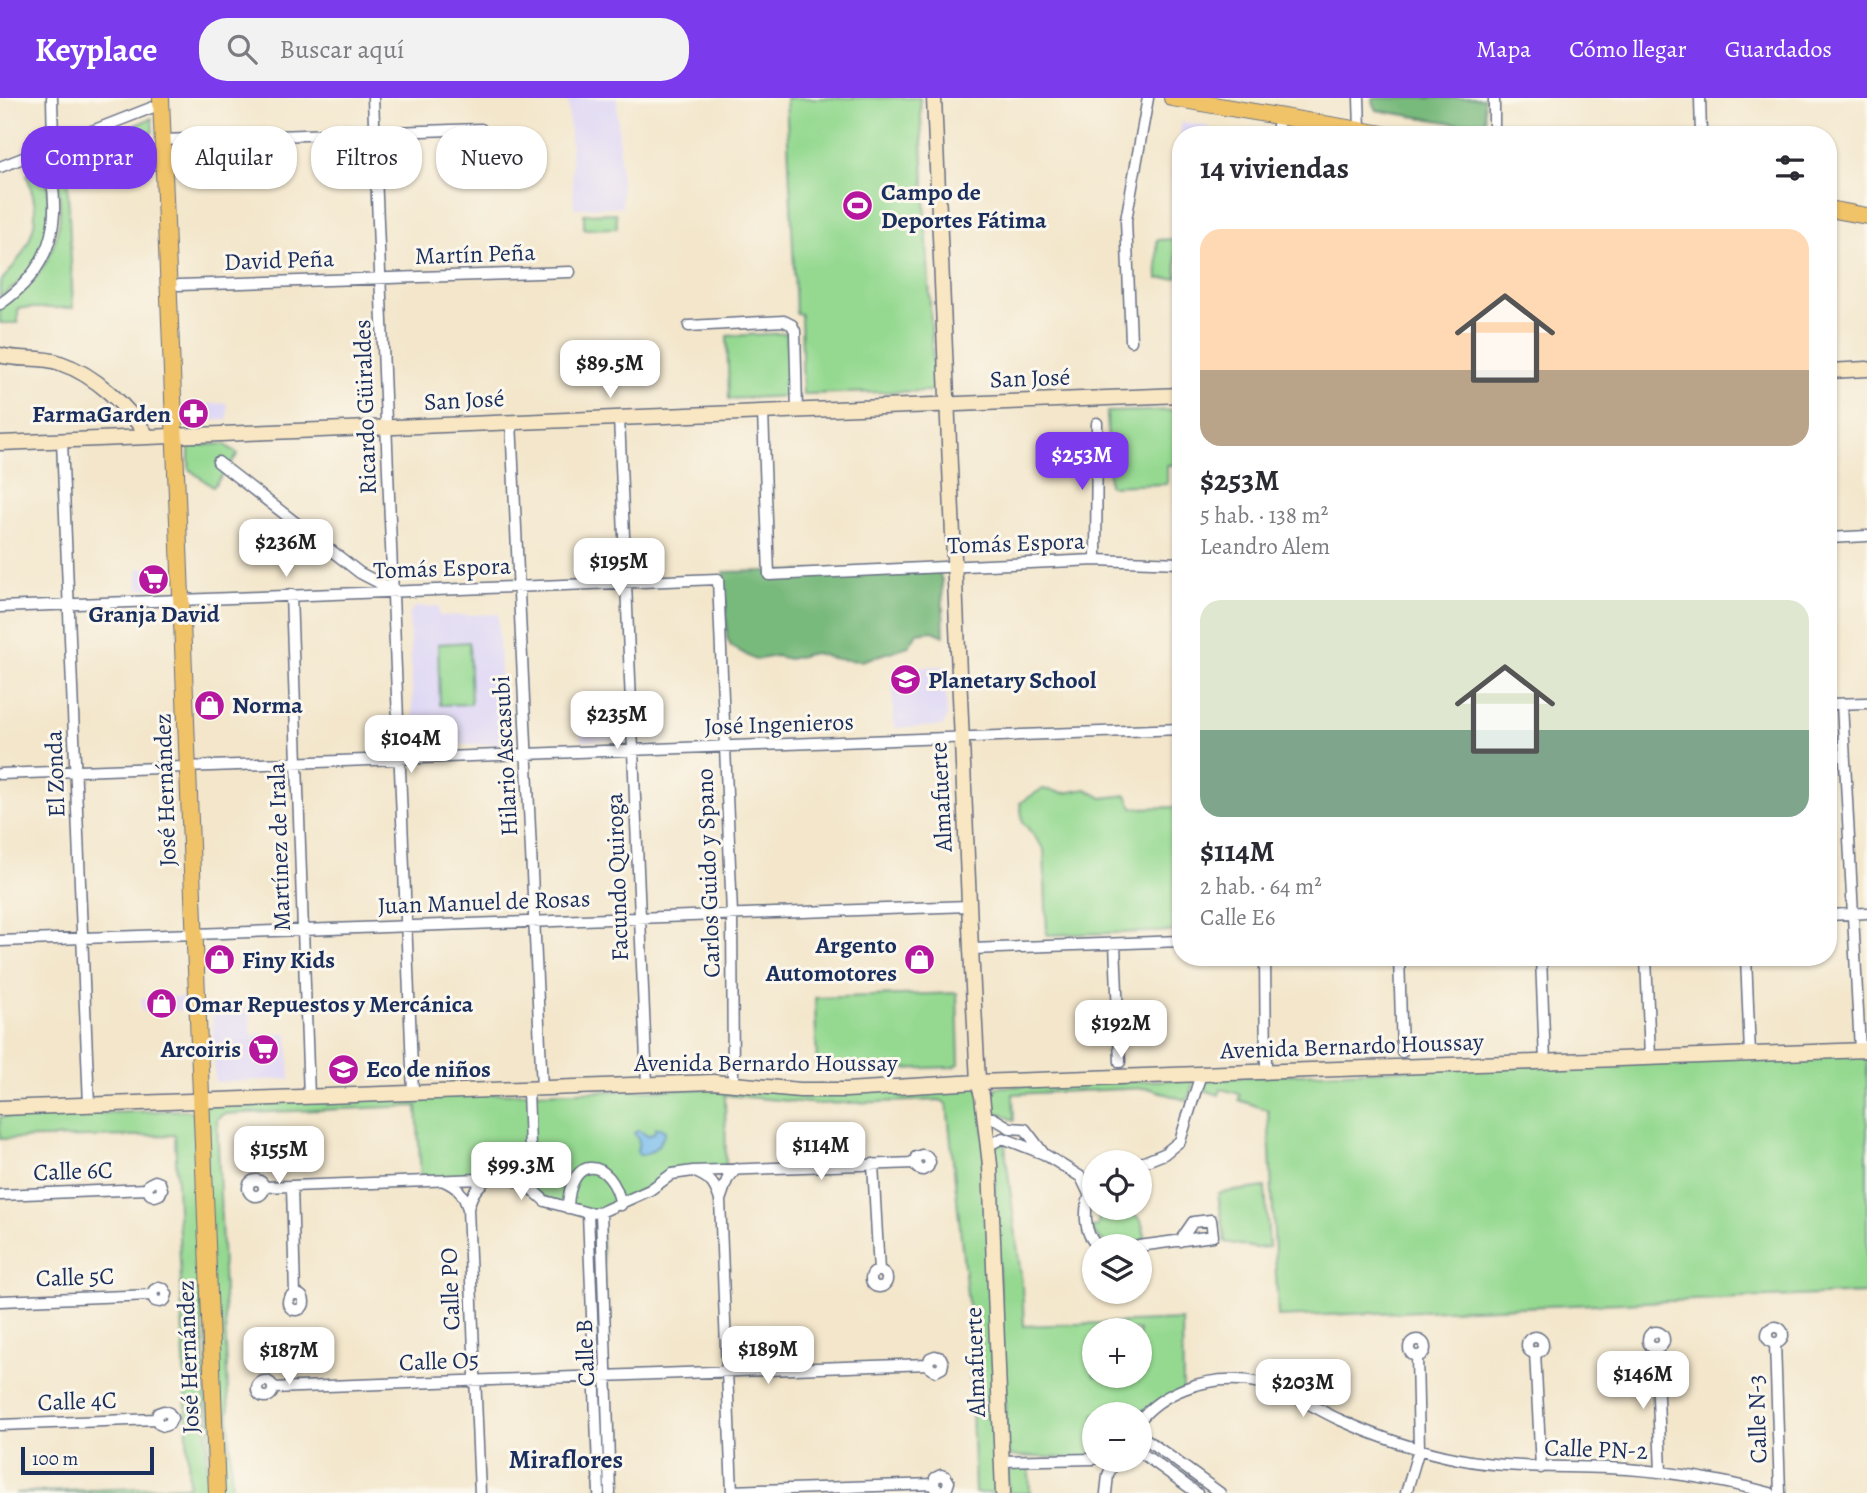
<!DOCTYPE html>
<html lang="es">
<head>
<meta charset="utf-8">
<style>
	:root { --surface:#fff; --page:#f2f2f3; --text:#2b2b33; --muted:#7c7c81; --accent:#7c3aed }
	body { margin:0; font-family:Alegreya,serif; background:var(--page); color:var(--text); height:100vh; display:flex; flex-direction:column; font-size:26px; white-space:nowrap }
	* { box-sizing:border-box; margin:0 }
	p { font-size:23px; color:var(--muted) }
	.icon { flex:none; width:38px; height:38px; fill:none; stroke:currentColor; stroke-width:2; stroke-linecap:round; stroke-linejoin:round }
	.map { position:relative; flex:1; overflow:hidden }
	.side { position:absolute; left:1172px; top:28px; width:665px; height:840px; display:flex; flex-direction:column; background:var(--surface); border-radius:28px; box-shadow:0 2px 5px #0004 }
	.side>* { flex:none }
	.guide { position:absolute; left:21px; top:28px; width:665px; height:63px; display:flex; gap:14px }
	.fabs { position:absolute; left:1082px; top:1052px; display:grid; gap:14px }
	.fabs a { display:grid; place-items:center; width:70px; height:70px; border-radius:50%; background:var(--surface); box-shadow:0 2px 5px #0004; font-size:35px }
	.scale { position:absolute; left:21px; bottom:18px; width:133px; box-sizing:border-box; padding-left:7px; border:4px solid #1b2f5e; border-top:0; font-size:19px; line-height:24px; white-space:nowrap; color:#1b2f5e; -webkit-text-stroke:5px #fbf7ec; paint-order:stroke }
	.price { position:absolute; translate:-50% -60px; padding:0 16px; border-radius:14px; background:#fff; color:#222; font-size:23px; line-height:46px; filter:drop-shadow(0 2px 4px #0008) }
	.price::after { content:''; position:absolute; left:50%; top:42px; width:21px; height:16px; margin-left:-10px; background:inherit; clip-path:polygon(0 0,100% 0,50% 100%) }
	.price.active { background:var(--accent); color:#fff }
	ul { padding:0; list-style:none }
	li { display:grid; align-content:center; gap:14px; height:371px; padding:0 28px }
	li span { display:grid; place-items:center; height:217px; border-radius:21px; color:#555 }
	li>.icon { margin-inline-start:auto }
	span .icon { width:126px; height:126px; fill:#fffc; stroke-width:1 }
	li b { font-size:30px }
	h2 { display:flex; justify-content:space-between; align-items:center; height:84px; padding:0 28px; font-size:30px }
	.chip { padding:0 24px; border-radius:28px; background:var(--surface); box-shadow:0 2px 5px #0004; font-size:24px; line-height:63px }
	.chip.active { background:var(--accent); color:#fff }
	header { display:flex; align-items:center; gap:42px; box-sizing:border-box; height:98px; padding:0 35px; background:var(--accent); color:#fff }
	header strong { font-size:33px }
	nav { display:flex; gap:38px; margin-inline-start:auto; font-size:24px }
	.search { width:490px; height:63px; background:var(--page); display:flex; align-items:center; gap:18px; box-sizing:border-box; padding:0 24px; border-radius:28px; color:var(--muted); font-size:26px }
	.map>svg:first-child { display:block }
</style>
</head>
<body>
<header>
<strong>Keyplace</strong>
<div class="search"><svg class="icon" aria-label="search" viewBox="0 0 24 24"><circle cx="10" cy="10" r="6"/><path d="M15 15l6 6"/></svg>Buscar aquí</div>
<nav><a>Mapa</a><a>Cómo llegar</a><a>Guardados</a></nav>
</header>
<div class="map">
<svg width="1867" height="1395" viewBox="0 0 1867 1395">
	<rect width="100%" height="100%" fill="#fbf7ec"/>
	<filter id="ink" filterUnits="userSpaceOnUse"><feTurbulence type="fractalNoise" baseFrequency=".0143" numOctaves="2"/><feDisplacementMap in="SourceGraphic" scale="14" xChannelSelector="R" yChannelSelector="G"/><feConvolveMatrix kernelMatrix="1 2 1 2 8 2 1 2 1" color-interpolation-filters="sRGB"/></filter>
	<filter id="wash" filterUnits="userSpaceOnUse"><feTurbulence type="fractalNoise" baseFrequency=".00686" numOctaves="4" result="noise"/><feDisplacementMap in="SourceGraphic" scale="28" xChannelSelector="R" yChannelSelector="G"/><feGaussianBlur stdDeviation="1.57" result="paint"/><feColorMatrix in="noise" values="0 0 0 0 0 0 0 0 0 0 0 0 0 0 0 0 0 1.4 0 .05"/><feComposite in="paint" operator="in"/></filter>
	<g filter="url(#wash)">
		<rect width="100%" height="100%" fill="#f3e6cb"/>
		<!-- built -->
		<path fill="#ddd5f6" d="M568 0H617L622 109 574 110Z
			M1182 24 1210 29 1209 37H1181V85L1171 83Z
			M227 305 228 322 188 323 187 307Z
			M137 470H166V487L164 490 138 491Z
			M439 508V518L498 516 503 646 421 648V641H414L409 516 415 509Z
			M945 568 947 618 943 628 894 630 892 570Z
			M615 609 616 642 581 643 580 610Z
			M183 899V912L142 913 141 900Z
			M250 909 251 937 288 935 290 981 215 984 212 910Z"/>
		<!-- green -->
		<path fill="#95d991" stroke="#588478" stroke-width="2" fill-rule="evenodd" d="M786 0H920L934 289 929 293 803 296 801 216 796 215Z
			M152 20 153 34 72 63 67 70 73 210H18V225H0V209C42 187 65 141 59 94 57 82 54 73 54 61Z
			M44 65C54 122 52 165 0 199V184C19 164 37 139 35 110 34 99 30 87 27 77Z
			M616 115 617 130 584 131V116Z
			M1176 141 1177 180 1158 181 1157 142Z
			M787 235 789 298 729 301 727 238Z
			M1181 312V366L1167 367V386L1109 388 1107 314Z
			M224 346 238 356 213 389 189 371V348Z
			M469 544 471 606 440 607 438 546Z
			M1042 691 1065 695 1086 691 1102 700 1127 697 1133 710 1181 709V833L1047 837 1044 751 1023 724 1020 705Z
			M957 895 959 966 953 969 817 974 815 900Z
			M1867 952V1195L1278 1219 1268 1012 1239 1002 1240 996 1221 991 1219 997 1201 991 1204 980Z
			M1194 981 1188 1003 1148 990 1013 996 1014 1023 1001 1015 998 1017 988 1009 989 1001 997 989Z
			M978 984 982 998 1003 1395H975L968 1206 947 1006 940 1002 819 1006 725 997 726 1072 672 1076 601 1114 610 1395H599L588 1115 559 1107 509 1080 421 1084 417 1008 223 1016 217 1021 232 1395H212L200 1003Z
			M185 1012 192 1014 195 1019 207 1340V1392L206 1395H15L189 1388 175 1037 0 1041V1019Z
			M1008 1043 1005 1047 1006 1058 1022 1186 1024 1228 1182 1222 1183 1292 1139 1316H1094V1361L1011 1358 1007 1354 993 1054 995 1048ZM1094 1232H1139V1278H1094Z
			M1265 1089 1269 1149 1255 1150 1225 1144 1218 1095Z
			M1094 1101V1110H1126L1141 1122 1146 1142C1122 1145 1104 1154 1090 1129L1098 1128 1099 1113 1092 1112Z
			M1019 1368H1029L1030 1395H1008V1376L1012 1371Z"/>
		<!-- forest -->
		<path fill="#78b97b" stroke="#4a746c" stroke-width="2" d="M1372 0H1484L1485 23 1477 29 1376 12Z
			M764 473 939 474 942 483 944 538 933 533 917 535 909 548 861 563 836 561 814 555 789 561 776 558 755 562 731 548 727 540 724 474Z"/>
		<!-- water -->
		<path fill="#74bbeb" stroke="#4875a4" stroke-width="2" d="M656 1030H660L665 1033C663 1045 651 1057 639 1057L637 1053 639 1043 634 1035 638 1032 648 1038 654 1035Z"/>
	</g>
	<g filter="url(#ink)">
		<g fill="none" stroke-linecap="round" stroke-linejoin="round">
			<defs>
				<path id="street" d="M52 0 53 46
					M373 0 413 995
					M1359 0 1360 32
					M1494 0V37
					M1700 0 1701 37
					M1276 37 1280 18
					M162 42 481 31
					M0 69 161 6
					M179 187 570 174
					M0 206C57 167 64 113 44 50
					M689 228 784 223 792 227 795 233 797 312
					M1131 243 1126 122 1148 0
					M763 314 769 477 1096 462 1181 465
					M619 319 647 986
					M511 323 542 990
					M62 343 89 1007
					M218 364 360 475 391 491
					M1829 440 1867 438
					M1096 462 1097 325
					M291 497 309 999
					M0 509 718 481 732 816 733 985
					M1829 606 1867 605
					M1842 606 1860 952
					M0 676 1181 631
					M1829 817 1867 815
					M0 843 969 808
					M1115 846 1120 964
					M971 851 1181 843
					M1265 859 1266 974
					M1399 859 1402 954
					M1541 859 1545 964
					M1646 859 1650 960
					M1746 859 1750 956
					M985 1020H993L1010 1030 1025 1031 1044 1056
					M989 1047 1003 1040 1044 1056 1081 1079 1090 1098
					M873 1066 879 1173
					M1139 1066 1164 1056 1180 1043 1201 976
					M695 1074C711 1080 715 1087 720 1102L732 1395
					M248 1090a8 8 0 1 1 16 0a8 8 0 1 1-16 0Z
					M444 1083C457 1089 463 1095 467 1108
					M527 1087 531 1079 528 991
					M292 1088 295 1196
					M264 1089 509 1080 527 1087 545 1103 588 1115 601 1114 650 1092 672 1076 693 1073 915 1065 917 1070 923 1072 928 1069 930 1064 927 1058 922 1057 916 1059 915 1065
					M1092 1093C1083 1109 1083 1136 1098 1148
					M0 1097 147 1091 149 1086 155 1083 160 1085 162 1091 160 1096 155 1098 150 1096 147 1091
					M720 1102 727 1082 736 1071
					M568 1110C569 1055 612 1059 621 1107
					M601 1114 610 1395
					M588 1115 599 1395
					M1139 1148 1213 1138 1211 1122 1193 1124 1180 1143
					M871 1181a8 8 0 1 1 16 0a8 8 0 1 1-16 0Z
					M288 1204a8 8 0 1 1 16 0a8 8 0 1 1-16 0Z
					M0 1203 152 1197 155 1203 160 1204 165 1202 167 1196 164 1191 159 1189 154 1192 152 1197
					M1767 1237a8 8 0 1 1 16 0a8 8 0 1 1-16 0Z
					M1648 1242a8 8 0 1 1 16 0a8 8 0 1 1-16 0Z
					M1527 1247a8 8 0 1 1 16 0a8 8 0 1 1-16 0Z
					M1409 1250a8 8 0 1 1 16 0a8 8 0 1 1-16 0Z
					M1775 1245 1780 1395
					M1656 1250 1661 1374
					M1535 1254 1541 1370
					M257 1291a8 8 0 1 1 16 0a8 8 0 1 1-16 0Z
					M273 1290 928 1266 931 1271 936 1273 942 1270 943 1265 941 1260 935 1258 930 1260 928 1266
					M1139 1323C1162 1294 1203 1280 1239 1282 1275 1283 1306 1306 1338 1321 1376 1338 1417 1353 1459 1361 1509 1371 1557 1368 1607 1370 1662 1372 1717 1381 1770 1395
					M0 1327 156 1321 158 1315 164 1313 169 1315 172 1320 169 1326 164 1328 159 1326 156 1321
					M1139 1336 1220 1395
					M1139 1353 1197 1395
					M1001 1363 1094 1361
					M732 1393 934 1386 936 1391 942 1393 947 1390 949 1384 946 1379 941 1377 935 1380 934 1386
					M480 1395 468 1111C471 1097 476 1090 487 1081
					M1106 1395 1108 1377 1115 1362
					M1406 1395 1419 1351 1417 1258"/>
				<path id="secondary" d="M934 0 971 851 978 984 982 998 990 1067 1003 1395
					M0 257C20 263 41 258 60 265 96 277 127 308 148 339
					M1829 273 1867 271
					M0 345 1181 297
					M0 1010 713 984 800 992H846L978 984 1867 952"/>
				<path id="primary" d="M161 0 217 1395
					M1172 0 1389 37
					M1829 111 1867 118"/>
			</defs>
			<!-- street casing -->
			<use href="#street" stroke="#676f84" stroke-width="13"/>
			<!-- secondary casing -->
			<use href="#secondary" stroke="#676f84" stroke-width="17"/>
			<!-- primary casing -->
			<use href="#primary" stroke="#676f84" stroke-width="18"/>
			<!-- street -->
			<use href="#street" stroke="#fff" stroke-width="10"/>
			<!-- secondary -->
			<use href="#secondary" stroke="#f9e7c3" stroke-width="14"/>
			<!-- primary -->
			<use href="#primary" stroke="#f0c369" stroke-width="16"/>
		</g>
	</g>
	<!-- icons -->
	<defs>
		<symbol id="stadium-disc" viewBox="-11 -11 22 22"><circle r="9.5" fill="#b5179e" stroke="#fbf7ec"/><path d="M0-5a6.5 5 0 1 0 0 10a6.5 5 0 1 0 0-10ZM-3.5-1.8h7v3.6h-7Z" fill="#fff"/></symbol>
		<symbol id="pharmacy-disc" viewBox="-11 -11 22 22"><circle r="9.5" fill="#b5179e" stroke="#fbf7ec"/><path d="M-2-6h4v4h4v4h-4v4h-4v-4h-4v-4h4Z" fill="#fff"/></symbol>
		<symbol id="supermarket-disc" viewBox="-11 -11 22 22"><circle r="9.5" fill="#b5179e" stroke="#fbf7ec"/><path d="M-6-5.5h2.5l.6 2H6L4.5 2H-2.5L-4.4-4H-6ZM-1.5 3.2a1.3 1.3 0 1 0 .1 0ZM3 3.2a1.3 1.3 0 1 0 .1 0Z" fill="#fff"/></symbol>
		<symbol id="university-disc" viewBox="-11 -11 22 22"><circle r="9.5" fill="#b5179e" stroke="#fbf7ec"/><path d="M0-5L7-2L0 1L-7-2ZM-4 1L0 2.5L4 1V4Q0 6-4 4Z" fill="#fff"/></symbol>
		<symbol id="shop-disc" viewBox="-11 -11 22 22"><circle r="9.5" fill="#b5179e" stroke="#fbf7ec"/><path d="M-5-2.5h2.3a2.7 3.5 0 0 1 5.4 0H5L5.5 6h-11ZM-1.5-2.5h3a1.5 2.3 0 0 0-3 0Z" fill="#fff"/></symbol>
		<symbol id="school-disc" viewBox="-11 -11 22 22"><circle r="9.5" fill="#b5179e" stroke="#fbf7ec"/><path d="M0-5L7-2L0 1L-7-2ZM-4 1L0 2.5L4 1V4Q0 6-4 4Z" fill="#fff"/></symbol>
	</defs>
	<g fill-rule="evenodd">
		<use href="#stadium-disc" x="840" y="90" width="35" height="35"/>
		<use href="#pharmacy-disc" x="176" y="298" width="35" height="35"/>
		<use href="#supermarket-disc" x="136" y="464" width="35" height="35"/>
		<use href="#university-disc" x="888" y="564" width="35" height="35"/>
		<use href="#shop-disc" x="192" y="590" width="35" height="35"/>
		<use href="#shop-disc" x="902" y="844" width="35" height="35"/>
		<use href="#shop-disc" x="202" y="844" width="35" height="35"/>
		<use href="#shop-disc" x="144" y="888" width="35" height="35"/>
		<use href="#supermarket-disc" x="246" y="934" width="35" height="35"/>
		<use href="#school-disc" x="326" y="954" width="35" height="35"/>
	</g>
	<g text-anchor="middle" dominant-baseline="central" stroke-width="6" stroke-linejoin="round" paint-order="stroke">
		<!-- poi labels -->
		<g font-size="24" font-weight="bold" fill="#1b2f5e" stroke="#fbf7ec" text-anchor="start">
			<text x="881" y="94">Campo de<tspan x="881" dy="28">Deportes Fátima</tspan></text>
			<text x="171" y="316" text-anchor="end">FarmaGarden</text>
			<text x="154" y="516" text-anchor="middle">Granja David</text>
			<text x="928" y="582">Planetary School</text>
			<text x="232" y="607">Norma</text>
			<text x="897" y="847" text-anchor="end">Argento<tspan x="897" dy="28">Automotores</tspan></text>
			<text x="242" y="862">Finy Kids</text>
			<text x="185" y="906">Omar Repuestos y Mercánica</text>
			<text x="241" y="951" text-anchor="end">Arcoiris</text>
			<text x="366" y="971">Eco de niños</text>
		</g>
		<!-- street labels -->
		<g font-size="24" fill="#1b2f5e" stroke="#fbf7ec">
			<text transform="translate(475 156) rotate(-2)">Martín Peña</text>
			<text transform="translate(279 162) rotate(-2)">David Peña</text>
			<text transform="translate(1030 280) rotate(-2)">San José</text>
			<text transform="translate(464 302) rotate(-3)">San José</text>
			<text transform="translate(365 309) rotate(-92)">Ricardo Güiraldes</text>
			<text transform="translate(1016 445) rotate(-2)">Tomás Espora</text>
			<text transform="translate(442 470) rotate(-2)">Tomás Espora</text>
			<text transform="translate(779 626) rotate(-2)">José Ingenieros</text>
			<text transform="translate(505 658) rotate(-93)">Hilario Ascasubi</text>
			<text transform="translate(55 676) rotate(-92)">El Zonda</text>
			<text transform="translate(165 692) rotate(-92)">José Hernández</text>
			<text transform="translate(941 699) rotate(-93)">Almafuerte</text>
			<text transform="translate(279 749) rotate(-92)">Martínez de Irala</text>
			<text transform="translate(708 775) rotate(-92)">Carlos Guido y Spano</text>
			<text transform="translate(617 779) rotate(-92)">Facundo Quiroga</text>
			<text transform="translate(484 804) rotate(-2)">Juan Manuel de Rosas</text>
			<text transform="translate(1352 948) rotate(-2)">Avenida Bernardo Houssay</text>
			<text x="766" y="965">Avenida Bernardo Houssay</text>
			<text transform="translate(73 1073) rotate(-2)">Calle 6C</text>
			<text transform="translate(75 1179) rotate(-2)">Calle 5C</text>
			<text transform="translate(450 1191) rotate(-92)">Calle PO</text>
			<text transform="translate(585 1255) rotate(-92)">Calle B</text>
			<text transform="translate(188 1259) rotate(-92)">José Hernández</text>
			<text transform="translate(439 1263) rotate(-2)">Calle O5</text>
			<text transform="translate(975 1264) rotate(-92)">Almafuerte</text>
			<text transform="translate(77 1303) rotate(-2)">Calle 4C</text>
			<text transform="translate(1757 1321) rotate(-92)">Calle N-3</text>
			<text transform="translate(1596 1351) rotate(2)">Calle PN-2</text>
		</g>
		<!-- neighbourhood labels -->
		<g font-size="26" font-weight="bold" fill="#1b2f5e" stroke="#fbf7ec">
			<text x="566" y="1361">Miraflores</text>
		</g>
	</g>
</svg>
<div class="fabs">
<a><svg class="icon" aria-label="locate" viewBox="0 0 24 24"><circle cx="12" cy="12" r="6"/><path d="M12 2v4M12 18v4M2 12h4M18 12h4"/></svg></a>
<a><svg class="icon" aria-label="layers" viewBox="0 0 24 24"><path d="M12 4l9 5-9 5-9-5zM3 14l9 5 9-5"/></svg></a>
<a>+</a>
<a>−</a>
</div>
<div class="scale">100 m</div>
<b class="price" style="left:610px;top:302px">$89.5M</b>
<b class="price active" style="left:1082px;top:394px">$253M</b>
<b class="price" style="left:286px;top:481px">$236M</b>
<b class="price" style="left:619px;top:500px">$195M</b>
<b class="price" style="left:617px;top:653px">$235M</b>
<b class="price" style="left:411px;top:677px">$104M</b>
<b class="price" style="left:1121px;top:962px">$192M</b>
<b class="price" style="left:821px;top:1084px">$114M</b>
<b class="price" style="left:279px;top:1088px">$155M</b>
<b class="price" style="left:521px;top:1104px">$99.3M</b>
<b class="price" style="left:768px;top:1288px">$189M</b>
<b class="price" style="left:289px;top:1289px">$187M</b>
<b class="price" style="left:1643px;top:1313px">$146M</b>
<b class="price" style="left:1303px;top:1321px">$203M</b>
<div class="guide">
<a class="chip active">Comprar</a>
<a class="chip">Alquilar</a>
<a class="chip">Filtros</a>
<a class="chip">Nuevo</a>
</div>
<section class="side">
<h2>14 viviendas<svg class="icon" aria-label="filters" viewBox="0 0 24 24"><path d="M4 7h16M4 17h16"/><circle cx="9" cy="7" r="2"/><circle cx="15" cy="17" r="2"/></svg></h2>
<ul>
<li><span style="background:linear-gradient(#ffd9b3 65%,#b9a48a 0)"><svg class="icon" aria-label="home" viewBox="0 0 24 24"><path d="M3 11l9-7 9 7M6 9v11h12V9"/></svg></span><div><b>$253M</b><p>5 hab. · 138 m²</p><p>Leandro Alem</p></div></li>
<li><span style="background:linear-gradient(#dfe7d0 60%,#7fa58c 0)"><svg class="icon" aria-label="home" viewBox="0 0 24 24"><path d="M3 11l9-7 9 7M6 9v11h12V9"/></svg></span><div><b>$114M</b><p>2 hab. · 64 m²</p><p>Calle E6</p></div></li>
</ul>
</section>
</div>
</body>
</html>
